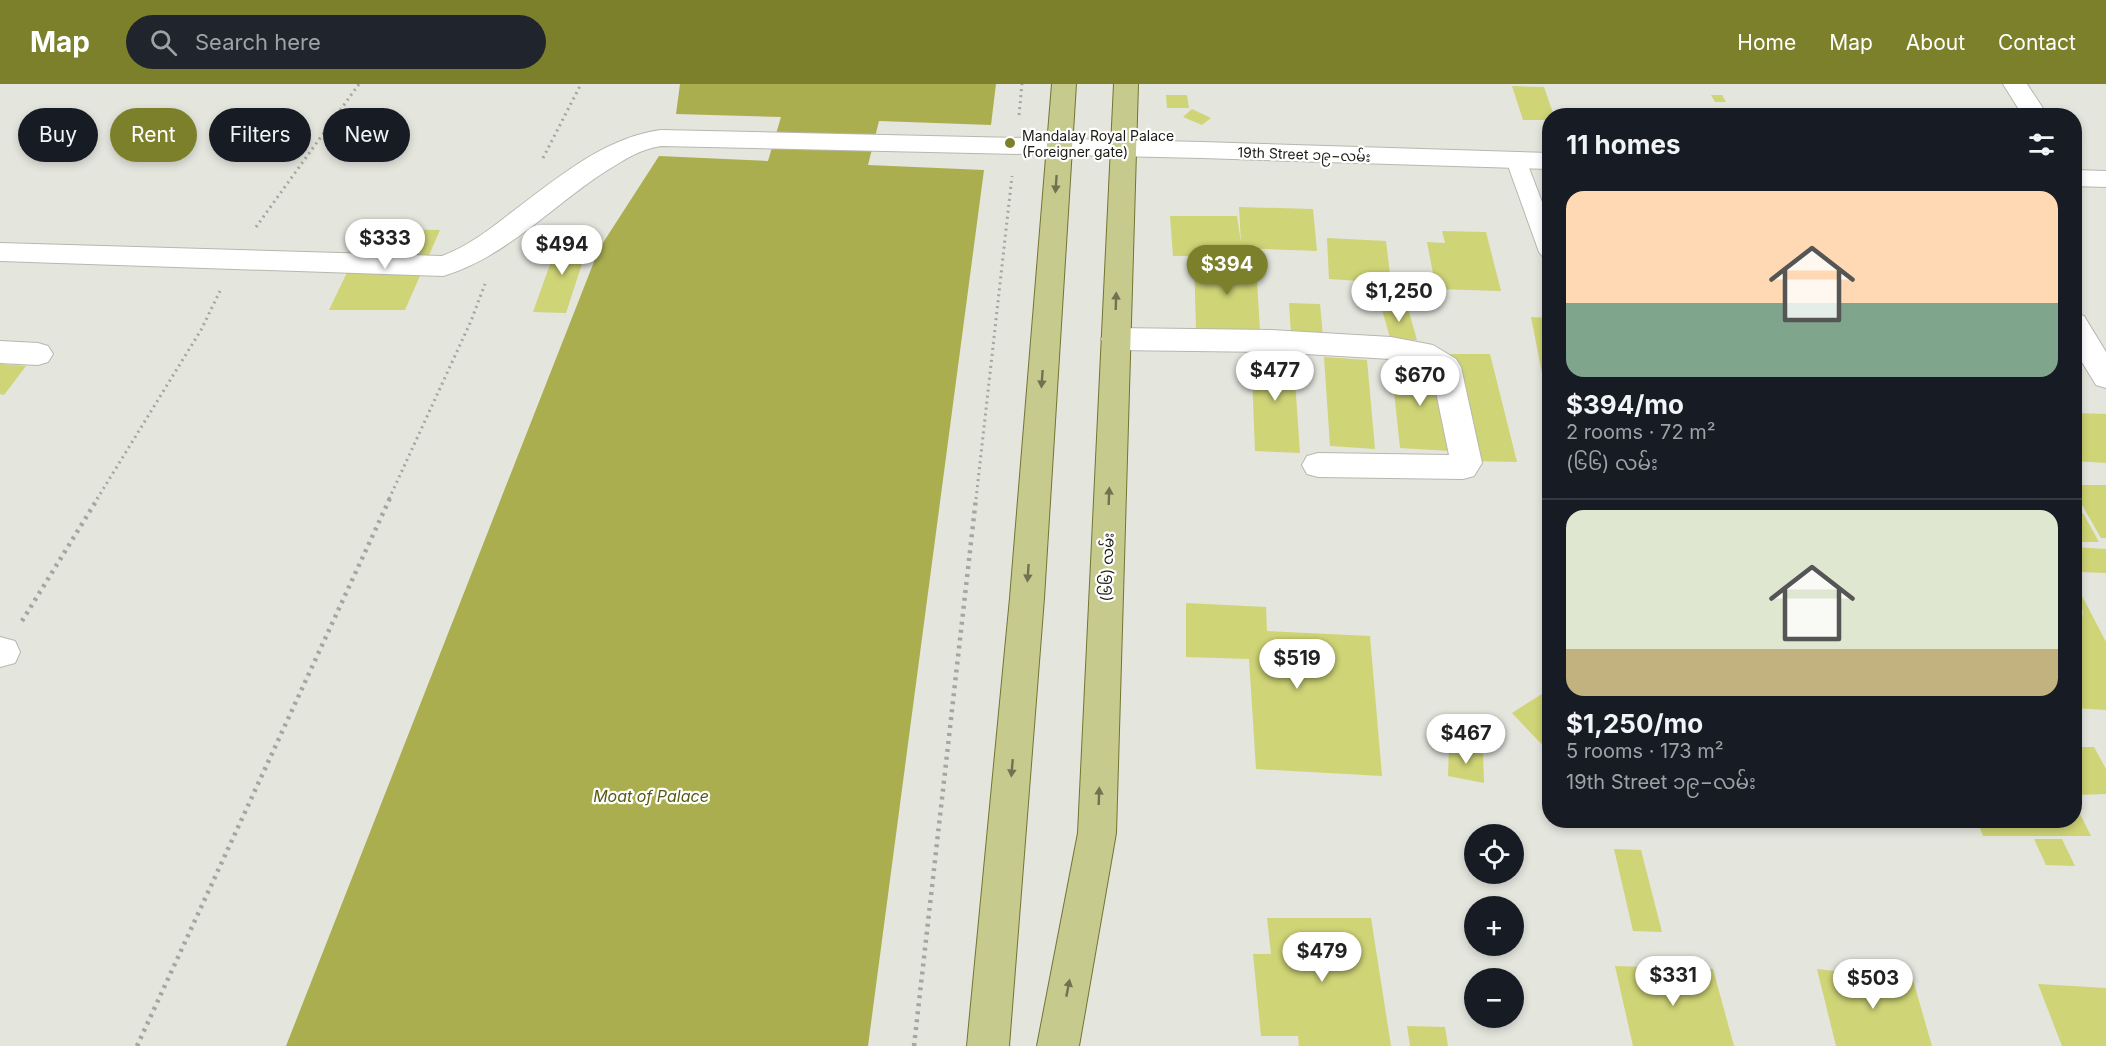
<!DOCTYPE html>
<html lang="en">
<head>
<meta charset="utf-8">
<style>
	:root { --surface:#171b24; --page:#20242c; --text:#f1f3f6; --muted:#9ea1a6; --line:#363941; --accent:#7d802a }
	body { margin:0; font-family:Inter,"Noto Sans Myanmar",sans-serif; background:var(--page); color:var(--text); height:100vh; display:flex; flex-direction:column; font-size:22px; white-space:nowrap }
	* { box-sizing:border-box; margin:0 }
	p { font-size:20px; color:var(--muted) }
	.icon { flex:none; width:33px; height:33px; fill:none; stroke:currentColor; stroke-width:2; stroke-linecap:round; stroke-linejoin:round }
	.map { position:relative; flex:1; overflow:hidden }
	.drawer { position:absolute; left:1542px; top:24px; width:540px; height:720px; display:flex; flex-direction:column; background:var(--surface); border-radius:24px; box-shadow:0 3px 9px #0003 }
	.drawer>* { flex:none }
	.top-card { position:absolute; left:18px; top:24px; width:570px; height:54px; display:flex; gap:12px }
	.controls { position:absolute; left:1464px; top:740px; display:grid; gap:12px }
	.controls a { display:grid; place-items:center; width:60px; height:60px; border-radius:50%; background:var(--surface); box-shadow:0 3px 9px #0003; font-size:30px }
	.price { position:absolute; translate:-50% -51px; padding:0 14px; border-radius:21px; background:#fff; color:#222; font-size:20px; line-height:39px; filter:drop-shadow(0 2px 3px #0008) }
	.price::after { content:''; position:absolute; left:50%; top:36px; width:18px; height:14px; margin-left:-9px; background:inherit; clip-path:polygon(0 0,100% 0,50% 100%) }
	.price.selected { background:var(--accent); color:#fff }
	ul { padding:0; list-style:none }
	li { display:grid; align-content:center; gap:12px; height:318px; padding:0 24px }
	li+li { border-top:2px solid var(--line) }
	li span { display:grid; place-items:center; height:186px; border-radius:18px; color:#555 }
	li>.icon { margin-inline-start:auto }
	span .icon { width:108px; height:108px; fill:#fffc; stroke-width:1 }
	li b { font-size:26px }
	h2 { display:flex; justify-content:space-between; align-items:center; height:72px; padding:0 24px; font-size:26px }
	.chip { padding:0 21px; border-radius:27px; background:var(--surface); box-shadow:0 3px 9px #0003; font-size:21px; line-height:54px }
	.chip.selected { background:var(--accent); color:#fff }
	header { display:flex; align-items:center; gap:36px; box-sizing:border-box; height:84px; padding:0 30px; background:var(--accent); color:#fff }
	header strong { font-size:28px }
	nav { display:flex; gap:33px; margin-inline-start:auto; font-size:21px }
	.search { width:420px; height:54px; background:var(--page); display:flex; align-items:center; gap:15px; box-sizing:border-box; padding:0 21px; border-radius:33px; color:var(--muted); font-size:22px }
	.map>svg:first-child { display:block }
</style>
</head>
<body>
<header>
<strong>Map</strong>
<div class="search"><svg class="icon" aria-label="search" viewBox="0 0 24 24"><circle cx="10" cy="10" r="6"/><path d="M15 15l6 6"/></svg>Search here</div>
<nav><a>Home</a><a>Map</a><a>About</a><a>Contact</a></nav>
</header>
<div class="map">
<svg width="2106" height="962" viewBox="0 0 2106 962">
	<rect width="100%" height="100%" fill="#e4e5dd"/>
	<!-- water -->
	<path fill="#aaae4f" d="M680 0H996L991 41 879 37 868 81 984 86 868 962H286L599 165 659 72 768 77 781 33 676 30Z"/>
	<!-- building -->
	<path fill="#cfd476" d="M1512 2 1544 3 1554 32H1550V36H1523Z
		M1166 11H1187L1189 24H1167Z
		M1711 11H1722L1726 18H1715Z
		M1192 25 1211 34 1202 41 1183 33Z
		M1239 123 1313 125 1317 167 1241 164 1242 172H1173L1170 132H1237L1241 159Z
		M368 145 440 146 405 226H329Z
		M1442 147 1486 148 1501 207 1436 205 1427 158 1445 159Z
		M1327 154 1386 157 1391 199 1329 195Z
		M559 155H590L566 229 533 228Z
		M1194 177 1256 179 1260 247 1196 245Z
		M1289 219 1320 220 1323 252 1291 250Z
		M1407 221 1417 256 1391 257 1381 222Z
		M1531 233 1550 234V320H1548Z
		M1251 266 1293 268 1300 369 1255 367Z
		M1448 270H1490L1517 378 1472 377Z
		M1324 273 1367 276 1375 365 1330 362Z
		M1391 279 1439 282 1450 367 1400 364Z
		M0 280 26 282 4 311 0 310Z
		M2074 329 2106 330V379L2074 377Z
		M2074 401H2106V454H2101L2074 407Z
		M2074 429H2083L2099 458H2074Z
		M2074 463 2106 465V489L2082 488 2074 473Z
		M2080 508 2106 558V626L2074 624V513L2083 532Z
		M1186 519 1266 523 1267 547 1370 552 1382 692 1256 685 1249 575 1186 573Z
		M1545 608 1550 612V669L1512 629Z
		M1449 663 1483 670 1484 699 1448 692Z
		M2074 663H2094L2106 685V710L2076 711Z
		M2074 718 2091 752H1983L1977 736H2074Z
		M2034 755H2062L2075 782 2046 781Z
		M1614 765 1641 766 1662 848 1633 847Z
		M1267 834H1371L1391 962H1299L1298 952H1261L1253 870H1271Z
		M1615 882 1713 885 1734 962H1633Z
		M1817 885 1913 896 1932 962H1836Z
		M2038 900 2106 904V962H2062Z
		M1407 942 1445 943 1448 962H1410Z"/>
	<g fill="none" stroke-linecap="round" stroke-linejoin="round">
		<defs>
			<path id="service" d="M1516 70 1523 71 1526 76 1550 139V175L1543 173 1539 168 1506 76 1509 71Z"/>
			<path id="minor" d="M2003 0H2027L2048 32H2023Z
				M2074 229 2084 232 2106 268V304L2096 301 2074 265Z
				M1115 244 1271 246 1391 253 1433 261 1456 275 1461 283 1482 379 1474 392 1463 395 1318 393 1307 390 1302 381 1307 372 1318 369 1449 371 1432 289 1416 279 1391 275 1271 268 1115 266 1105 262 1101 255 1105 248Z
				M0 257 38 259 48 262 53 270 48 278 38 281 0 279Z
				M0 553 15 557 20 568 15 579 0 583Z"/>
			<path id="tertiary" d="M661 46 1202 58 1550 69V85L1202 74 661 62C640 65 624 76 606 87 553 121 505 174 443 192L0 177V159L442 172C469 162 490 145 512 128 556 95 605 53 661 46Z
				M2074 86 2106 87V103L2074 102Z"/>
			<path id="primary" d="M1052 0H1076L1044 514 1009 962H967L1010 514Z
				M1114 0H1138L1116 749 1079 962H1037L1078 749Z"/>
		</defs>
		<!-- service casing -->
		<use href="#service" stroke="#b7b7b0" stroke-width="2"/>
		<!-- minor casing -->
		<use href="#minor" stroke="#b7b7b0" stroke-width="2"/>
		<!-- tertiary casing -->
		<use href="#tertiary" stroke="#b7b7b0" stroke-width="2"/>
		<!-- primary casing -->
		<use href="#primary" stroke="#727533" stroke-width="2"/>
		<!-- path-far1 -->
		<path stroke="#a6a6a0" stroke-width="3" stroke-dasharray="2 4" stroke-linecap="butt" d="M1019 31 1022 0
			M543 74 581 0
			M256 143 359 0
			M97 415 201 246 220 207
			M389 415 471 237 485 200
			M976 415 1012 92"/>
		<!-- path -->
		<path stroke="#a6a6a0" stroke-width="4.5" stroke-dasharray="3 5" stroke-linecap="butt" d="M22 537 98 414
			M137 962 390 414
			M914 962 976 414"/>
		<!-- service -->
		<use href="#service" fill="#fff" fill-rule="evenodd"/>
		<!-- minor -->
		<use href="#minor" fill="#fff" fill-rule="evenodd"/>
		<!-- tertiary -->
		<use href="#tertiary" fill="#fff" fill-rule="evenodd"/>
		<!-- primary -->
		<use href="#primary" fill="#c7ca8d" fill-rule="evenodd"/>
	</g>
	<!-- one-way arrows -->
	<defs><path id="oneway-solid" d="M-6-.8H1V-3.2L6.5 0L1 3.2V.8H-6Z" transform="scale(1.5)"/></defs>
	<g fill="#707252">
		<use href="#oneway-solid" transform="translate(1056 100) rotate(94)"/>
		<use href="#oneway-solid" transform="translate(1116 217) rotate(-88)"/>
		<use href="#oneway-solid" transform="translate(1042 295) rotate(94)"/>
		<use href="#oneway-solid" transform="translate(1109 412) rotate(-88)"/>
		<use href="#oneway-solid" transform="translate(1028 489) rotate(94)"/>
		<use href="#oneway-solid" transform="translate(1012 684) rotate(95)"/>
		<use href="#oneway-solid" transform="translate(1099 712) rotate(-88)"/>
		<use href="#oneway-solid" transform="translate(1068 904) rotate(-79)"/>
	</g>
	<!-- markers -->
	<circle fill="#7d802a" stroke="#fffffe" stroke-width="2" cx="1010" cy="59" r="6"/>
	<g text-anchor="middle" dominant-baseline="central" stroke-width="4.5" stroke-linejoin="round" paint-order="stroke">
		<!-- far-poi labels -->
		<g font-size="14" fill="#1a1a18" stroke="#fffffe" text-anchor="start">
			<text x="1022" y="51">Mandalay Royal Palace<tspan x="1022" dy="16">(Foreigner gate)</tspan></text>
		</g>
		<!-- far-street labels -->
		<g font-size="14" fill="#1a1a18" stroke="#fffffe">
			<text transform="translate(1304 70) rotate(2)">19th Street ၁၉−လမ်း</text>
		</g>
		<!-- street labels -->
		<g font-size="15" fill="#1a1a18" stroke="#fffffe">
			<text transform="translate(1107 483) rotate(-88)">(၆၆) လမ်း</text>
		</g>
		<!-- water labels -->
		<g font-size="16" font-style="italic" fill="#585a14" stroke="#fffffe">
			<text x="651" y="712">Moat of Palace</text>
		</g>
	</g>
</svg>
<div class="controls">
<a><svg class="icon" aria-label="locate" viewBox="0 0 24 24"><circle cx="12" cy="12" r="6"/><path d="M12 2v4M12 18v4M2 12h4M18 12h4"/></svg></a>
<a>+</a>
<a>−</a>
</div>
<b class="price" style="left:385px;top:186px">$333</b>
<b class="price" style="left:562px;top:192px">$494</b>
<b class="price selected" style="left:1227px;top:212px">$394</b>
<b class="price" style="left:1399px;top:239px">$1,250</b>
<b class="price" style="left:1275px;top:318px">$477</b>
<b class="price" style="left:1420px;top:323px">$670</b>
<b class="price" style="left:1297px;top:606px">$519</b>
<b class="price" style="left:1466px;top:681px">$467</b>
<b class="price" style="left:1322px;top:899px">$479</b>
<b class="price" style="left:1673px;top:923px">$331</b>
<b class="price" style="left:1873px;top:926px">$503</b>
<div class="top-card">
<a class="chip">Buy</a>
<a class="chip selected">Rent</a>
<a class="chip">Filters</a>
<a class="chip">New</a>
</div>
<section class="drawer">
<h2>11 homes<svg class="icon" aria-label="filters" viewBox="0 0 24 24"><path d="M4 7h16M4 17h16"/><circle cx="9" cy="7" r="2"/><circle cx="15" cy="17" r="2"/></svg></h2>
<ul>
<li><span style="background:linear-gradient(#ffd9b3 60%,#7fa58c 0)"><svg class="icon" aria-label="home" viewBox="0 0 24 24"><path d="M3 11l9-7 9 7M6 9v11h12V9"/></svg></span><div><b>$394/mo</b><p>2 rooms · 72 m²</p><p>(၆၆) လမ်း</p></div></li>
<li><span style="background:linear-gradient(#dfe7d0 75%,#c2b280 0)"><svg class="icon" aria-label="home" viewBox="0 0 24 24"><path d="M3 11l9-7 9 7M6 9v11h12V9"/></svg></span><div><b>$1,250/mo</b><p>5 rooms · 173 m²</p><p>19th Street ၁၉−လမ်း</p></div></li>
</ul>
</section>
</div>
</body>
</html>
